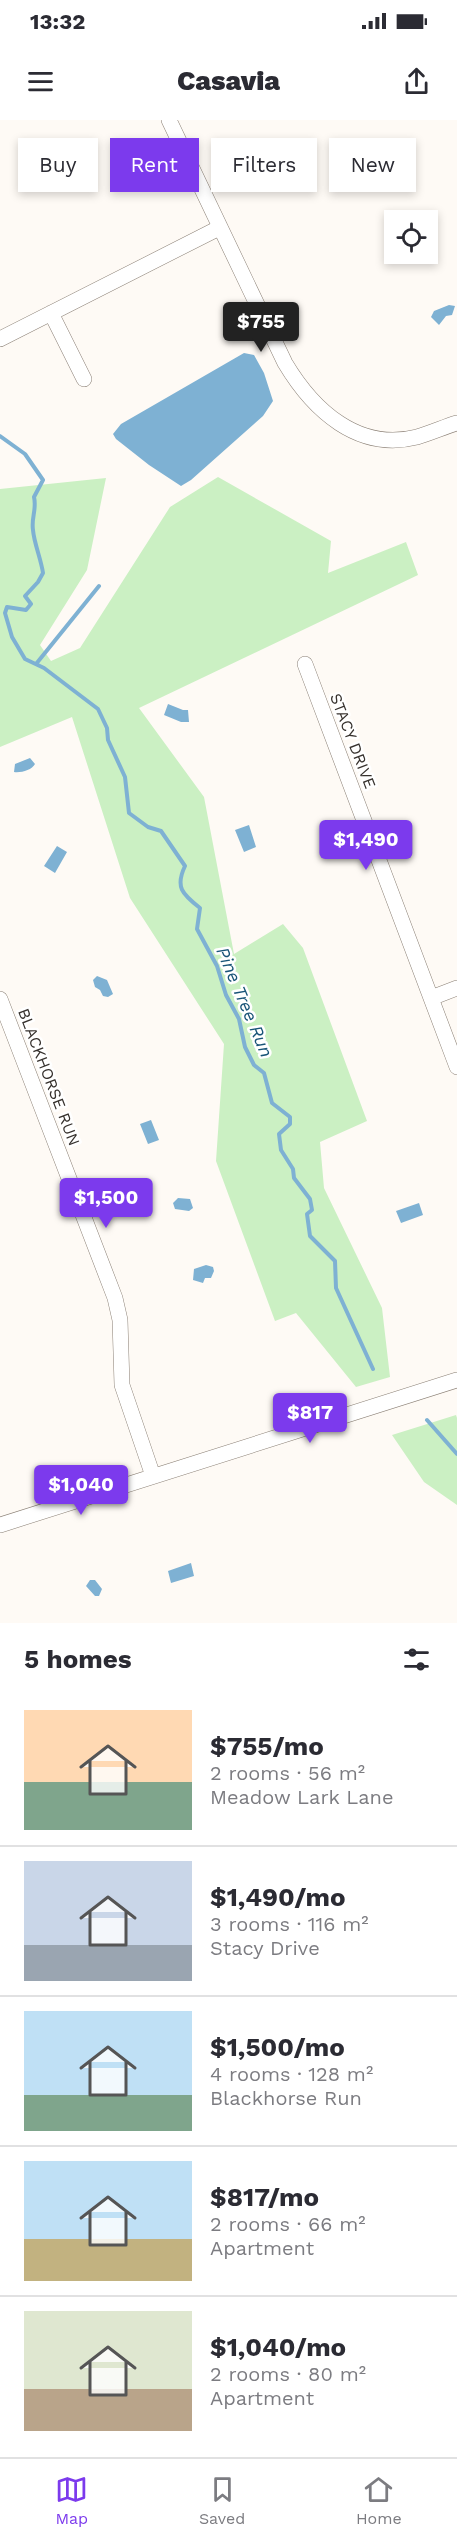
<!DOCTYPE html>
<html lang="en">
<head>
<meta charset="utf-8">
<style>
	:root { --surface:#fff; --page:#f7f7f7; --text:#2b2b33; --muted:#7c7c81; --line:#e1e1e2; --accent:#7c3aed }
	body { margin:0; font-family:"Work Sans",sans-serif; background:var(--page); color:var(--text); height:100vh; display:flex; flex-direction:column; font-size:22px; white-space:nowrap }
	* { box-sizing:border-box; margin:0 }
	p { font-size:20px; color:var(--muted) }
	.icon { flex:none; width:33px; height:33px; fill:none; stroke:currentColor; stroke-width:2; stroke-linecap:round; stroke-linejoin:round }
	.map { position:relative; height:1503px; overflow:hidden }
	.drawer { display:flex; flex-direction:column; background:var(--surface); flex:1 }
	.drawer>* { flex:none }
	.hud { position:absolute; left:18px; top:18px; width:422px; height:54px; display:flex; gap:12px }
	.controls { position:absolute; left:384px; top:90px; display:grid; gap:12px }
	.controls a { display:grid; place-items:center; width:54px; height:54px; border-radius:0px; background:var(--surface); box-shadow:0 3px 9px #0003; font-size:30px }
	.price { position:absolute; translate:-50% -51px; padding:0 14px; border-radius:6px; background:var(--accent); color:#fff; font-size:20px; line-height:39px; filter:drop-shadow(0 2px 3px #0008) }
	.price::after { content:''; position:absolute; left:50%; top:36px; width:18px; height:14px; margin-left:-9px; background:inherit; clip-path:polygon(0 0,100% 0,50% 100%) }
	.price.on { background:#222; color:#fff }
	ul { padding:0; list-style:none }
	li { display:flex; align-items:center; gap:18px; height:150px; padding:0 24px }
	li+li { border-top:2px solid var(--line) }
	li span { display:grid; place-items:center; flex:none; width:168px; height:120px; border-radius:0px; color:#555 }
	li>.icon { margin-inline-start:auto }
	span .icon { width:72px; height:72px; fill:#fffc; stroke-width:1 }
	li b { font-size:26px }
	h2 { display:flex; justify-content:space-between; align-items:center; height:72px; padding:0 24px; font-size:26px }
	.pill { padding:0 21px; border-radius:0px; background:var(--surface); box-shadow:0 3px 9px #0003; font-size:21px; line-height:54px }
	.pill.on { background:var(--accent); color:#fff }
	.status { display:flex; justify-content:space-between; align-items:center; height:42px; padding:0 30px; background:var(--surface); direction:ltr }
	.status svg { height:16px; fill:currentColor }
	header { display:flex; justify-content:space-between; align-items:center; height:78px; padding:0 24px; background:var(--surface); font-size:27px; font-weight:800 }
	.tab-bar { display:flex; justify-content:space-around; align-items:center; height:84px; border-top:2px solid var(--line); background:var(--surface); font-size:16px; color:var(--muted) }
	.tab-bar a { display:grid; justify-items:center; gap:3px }
	.tab-bar .on { color:var(--accent) }
	.map>svg:first-child { display:block }
</style>
</head>
<body>
<div class="status"><b>13:32</b><svg viewBox="0 0 49 12"><path d="M0 12V9h3v3zM5 12V6h3v6zM10 12V3h3v9zM15 12V0h3v12zM26 1h20v11H26zM47 4h2v5h-2z"/></svg></div>
<header><svg class="icon" aria-label="menu" viewBox="0 0 24 24"><path d="M4 6h16M4 12h16M4 18h16"/></svg>Casavia<svg class="icon" aria-label="share" viewBox="0 0 24 24"><path d="M12 15V3M7 8l5-5 5 5M5 13v7h14v-7"/></svg></header>
<div class="map">
<svg width="457" height="1503" viewBox="0 0 457 1503">
	<rect width="100%" height="100%" fill="#fefaf5"/>
	<!-- green -->
	<path fill="#cbf0c3" d="M218 357 331 421 328 453 406 422 418 455 139 588 204 677 234 834 283 804 303 828 367 1001 320 1022 324 1068 382 1188 390 1257 356 1267 296 1193 275 1201 216 1041 224 924 130 778 72 597 0 627V369L106 358 87 450 40 525 51 541 80 528 170 387Z
		M456 1295 457 1298V1385L424 1362 392 1315Z"/>
	<!-- water -->
	<path fill="#7eb1d3" d="M449 185 455 186 452 195 446 196 439 205 431 197 434 191Z
		M244 233 254 235 264 253 273 281 263 296 191 360 181 366 149 345 116 319 113 314 121 304Z
		M168 584 183 590H188L189 602H181L164 595Z
		M30 638 35 644C32 650 21 653 14 652L15 644Z
		M249 705 256 727 244 732 235 710Z
		M57 726 67 732 55 753 44 746Z
		M97 856 107 860 113 874 108 877 103 876 100 870 95 867 93 860Z
		M151 1000 159 1020 148 1024 140 1004Z
		M178 1078 190 1079 193 1088 189 1091 175 1089 173 1083Z
		M419 1083 423 1095 401 1103 396 1091Z
		M206 1145 213 1147 214 1151 211 1158H205L203 1163 193 1160 194 1149Z
		M191 1443 194 1456 171 1463 168 1451Z
		M90 1460H95L102 1469 99 1476H95L86 1466Z"/>
	<g fill="none" stroke-linecap="round" stroke-linejoin="round">
		<!-- stream -->
		<path stroke="#7eb1d3" stroke-width="4" d="M0 316 25 334 43 360 34 377C37 389 31 398 33 410 34 423 41 439 43 453L38 462 25 476 31 484 26 490 7 487 5 493 12 517 25 539 44 548 98 589 107 608 108 620 125 657 129 693 148 707 161 711 185 746C175 767 182 774 200 788L197 809 217 846 226 875 239 899 245 927 254 945 264 953 272 983 290 997V1004L279 1014 281 1030 293 1049 294 1058 310 1079 312 1090 307 1094 310 1116 335 1141 336 1168 373 1249
			M36 544 99 466
			M427 1300 457 1334"/>
		<defs>
			<path id="minor" d="M169 0 285 243C313 290 358 332 417 317 431 313 444 307 457 303
				M51 193 84 259
				M0 219 219 108
				M305 544 457 947
				M431 878 457 868
				M0 879 115 1178 120 1200 122 1265 153 1356
				M0 1405 457 1260"/>
		</defs>
		<!-- minor casing -->
		<use href="#minor" stroke="#8b8076" stroke-width="16"/>
		<!-- minor -->
		<use href="#minor" stroke="#fff" stroke-width="15"/>
	</g>
	<g text-anchor="middle" dominant-baseline="central" stroke-width="5" stroke-linejoin="round" paint-order="stroke">
		<!-- street labels -->
		<g font-size="16" fill="#36312d" stroke="#fff">
			<text transform="translate(353 621) rotate(69)">STACY DRIVE</text>
			<text transform="translate(49 957) rotate(69)">BLACKHORSE RUN</text>
		</g>
		<!-- water labels -->
		<g font-size="18" font-style="italic" fill="#185477" stroke="#fff">
			<text transform="translate(245 882) rotate(67)">Pine Tree Run</text>
		</g>
	</g>
</svg>
<div class="controls">
<a><svg class="icon" aria-label="locate" viewBox="0 0 24 24"><circle cx="12" cy="12" r="6"/><path d="M12 2v4M12 18v4M2 12h4M18 12h4"/></svg></a>
</div>
<b class="price on" style="left:261px;top:233px">$755</b>
<b class="price" style="left:366px;top:751px">$1,490</b>
<b class="price" style="left:106px;top:1109px">$1,500</b>
<b class="price" style="left:310px;top:1324px">$817</b>
<b class="price" style="left:81px;top:1396px">$1,040</b>
<div class="hud">
<a class="pill">Buy</a>
<a class="pill on">Rent</a>
<a class="pill">Filters</a>
<a class="pill">New</a>
</div>
</div>
<section class="drawer">
<h2>5 homes<svg class="icon" aria-label="filters" viewBox="0 0 24 24"><path d="M4 7h16M4 17h16"/><circle cx="9" cy="7" r="2"/><circle cx="15" cy="17" r="2"/></svg></h2>
<ul>
<li><span style="background:linear-gradient(#ffd9b3 60%,#7fa58c 0)"><svg class="icon" aria-label="home" viewBox="0 0 24 24"><path d="M3 11l9-7 9 7M6 9v11h12V9"/></svg></span><div><b>$755/mo</b><p>2 rooms · 56 m²</p><p>Meadow Lark Lane</p></div></li>
<li><span style="background:linear-gradient(#c9d6e8 70%,#9aa5b1 0)"><svg class="icon" aria-label="home" viewBox="0 0 24 24"><path d="M3 11l9-7 9 7M6 9v11h12V9"/></svg></span><div><b>$1,490/mo</b><p>3 rooms · 116 m²</p><p>Stacy Drive</p></div></li>
<li><span style="background:linear-gradient(#bfe0f5 70%,#7fa58c 0)"><svg class="icon" aria-label="home" viewBox="0 0 24 24"><path d="M3 11l9-7 9 7M6 9v11h12V9"/></svg></span><div><b>$1,500/mo</b><p>4 rooms · 128 m²</p><p>Blackhorse Run</p></div></li>
<li><span style="background:linear-gradient(#bfe0f5 65%,#c2b280 0)"><svg class="icon" aria-label="home" viewBox="0 0 24 24"><path d="M3 11l9-7 9 7M6 9v11h12V9"/></svg></span><div><b>$817/mo</b><p>2 rooms · 66 m²</p><p>Apartment</p></div></li>
<li><span style="background:linear-gradient(#dfe7d0 65%,#b9a48a 0)"><svg class="icon" aria-label="home" viewBox="0 0 24 24"><path d="M3 11l9-7 9 7M6 9v11h12V9"/></svg></span><div><b>$1,040/mo</b><p>2 rooms · 80 m²</p><p>Apartment</p></div></li>
</ul>
</section>
<nav class="tab-bar">
<a class="on"><svg class="icon" aria-label="map" viewBox="0 0 24 24"><path d="M3 6l6-2 6 2 6-2v14l-6 2-6-2-6 2zM9 4v14M15 6v14"/></svg>Map</a>
<a><svg class="icon" aria-label="saved" viewBox="0 0 24 24"><path d="M7 4h10v16l-5-4-5 4z"/></svg>Saved</a>
<a><svg class="icon" aria-label="home" viewBox="0 0 24 24"><path d="M3 11l9-7 9 7M6 9v11h12V9"/></svg>Home</a>
</nav>
</body>
</html>
